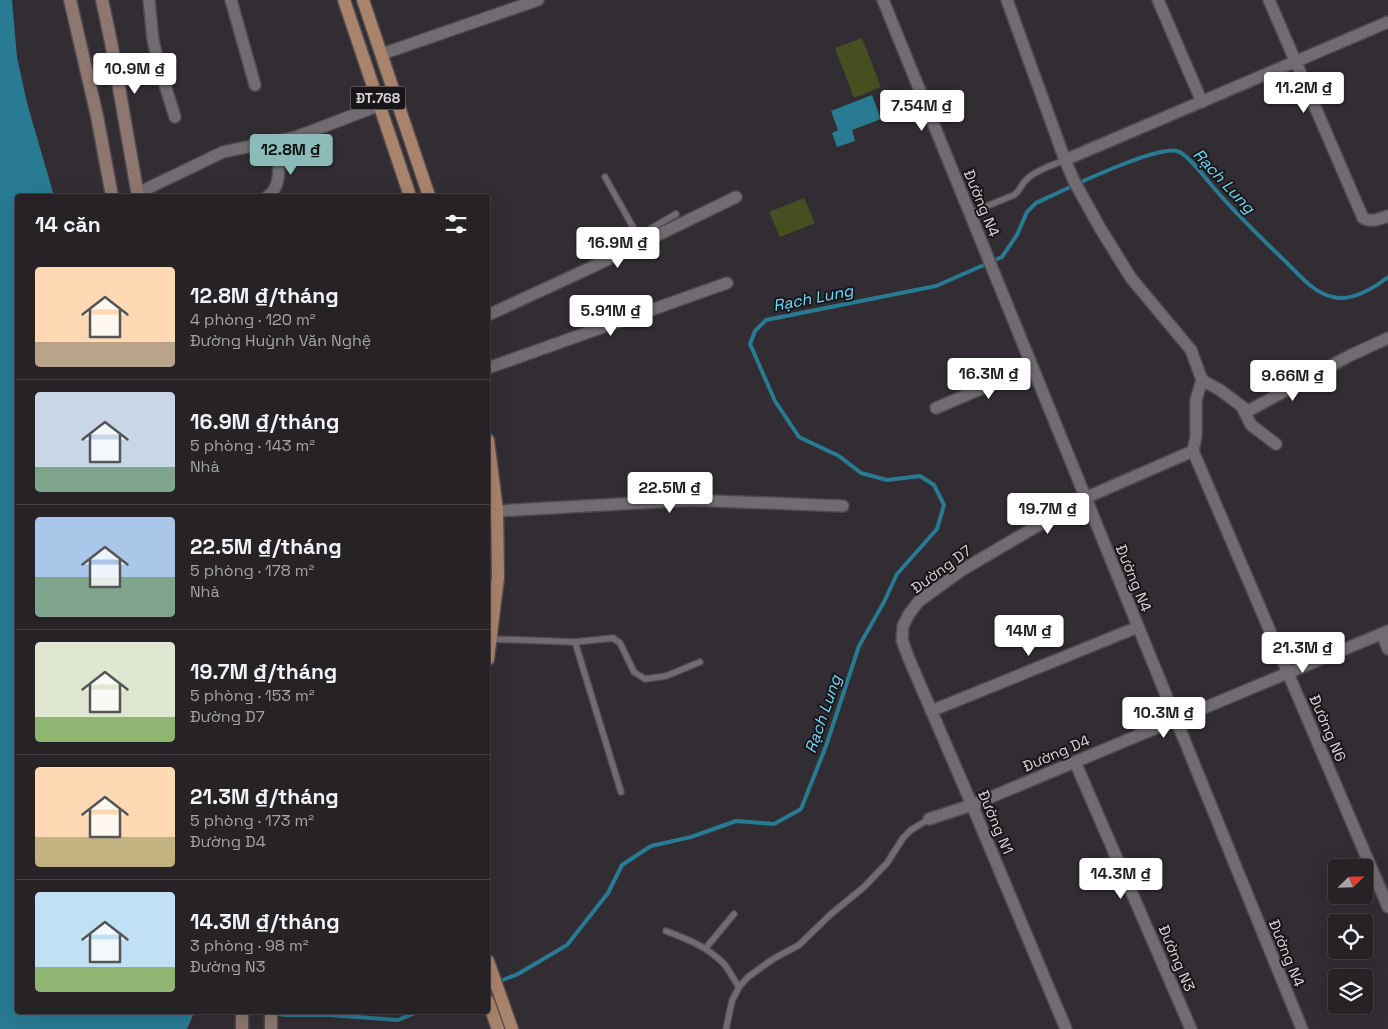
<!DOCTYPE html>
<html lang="vi">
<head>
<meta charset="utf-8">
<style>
	:root { --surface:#262226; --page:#2e2a2e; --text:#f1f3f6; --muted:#a4a4a7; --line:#423f43; --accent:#8bbbb9 }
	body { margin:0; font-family:"Space Grotesk",sans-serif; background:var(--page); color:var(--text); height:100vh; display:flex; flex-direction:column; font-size:19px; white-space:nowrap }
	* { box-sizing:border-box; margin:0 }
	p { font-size:16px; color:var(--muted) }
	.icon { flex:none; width:28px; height:28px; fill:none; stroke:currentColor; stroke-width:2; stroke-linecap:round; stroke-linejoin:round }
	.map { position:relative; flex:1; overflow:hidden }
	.sheet { position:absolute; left:15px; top:194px; width:475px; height:820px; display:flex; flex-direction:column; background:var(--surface); border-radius:5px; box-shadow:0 5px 20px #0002,0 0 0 1px var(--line) }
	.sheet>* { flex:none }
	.needle { width:32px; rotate:67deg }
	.tools { position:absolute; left:1328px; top:859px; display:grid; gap:10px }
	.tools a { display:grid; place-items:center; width:45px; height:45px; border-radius:5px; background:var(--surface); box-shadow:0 5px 20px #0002,0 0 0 1px var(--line); font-size:25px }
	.price { position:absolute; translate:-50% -42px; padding:0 11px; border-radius:5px; background:#fff; color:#222; font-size:16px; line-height:32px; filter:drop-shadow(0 1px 2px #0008) }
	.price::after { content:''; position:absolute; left:50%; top:30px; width:15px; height:11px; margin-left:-8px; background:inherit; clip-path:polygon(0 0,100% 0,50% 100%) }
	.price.active { background:var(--accent); color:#111 }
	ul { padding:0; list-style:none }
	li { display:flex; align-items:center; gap:15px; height:125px; padding:0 20px }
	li+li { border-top:1px solid var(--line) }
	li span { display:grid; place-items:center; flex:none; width:140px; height:100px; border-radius:5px; color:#555 }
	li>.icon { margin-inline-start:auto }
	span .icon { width:60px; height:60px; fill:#fffc; stroke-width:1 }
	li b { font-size:21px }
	h2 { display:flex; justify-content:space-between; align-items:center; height:60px; padding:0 20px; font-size:21px }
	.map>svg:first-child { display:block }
</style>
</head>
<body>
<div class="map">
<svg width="1388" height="1029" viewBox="0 0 1388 1029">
	<rect width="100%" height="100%" fill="#322d33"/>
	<!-- green -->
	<path fill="#464f1f" d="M862 38 881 87 854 98 835 48Z
		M804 198 815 223 780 237 769 212Z"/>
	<!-- water -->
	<path fill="#287b93" d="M0 0H12L17 57 27 103 54 196H18V1011H195L187 1029H0Z
		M872 95 881 119 852 130 855 141 837 147 832 133 838 130 831 111Z"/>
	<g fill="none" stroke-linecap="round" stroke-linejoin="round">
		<!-- stream -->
		<path stroke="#287b93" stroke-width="4" d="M488 986 518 974 567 945 608 893 622 865 651 846 691 837 736 821 774 824 801 809 826 746 859 646 884 602 897 574 937 529 944 505 934 485 920 476 887 480 861 473 839 456 799 437 775 401 750 344 755 331 766 320 936 286 1002 257 1017 235 1027 212 1036 203C1060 192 1155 145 1177 151 1187 153 1206 179 1214 188 1236 214 1260 237 1285 261 1299 274 1313 293 1333 297 1351 302 1374 288 1388 277
			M253 1011 286 1015H329L398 1020 420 1011"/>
		<defs>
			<path id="lane" d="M605 177 638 236
				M970 213 1014 195C1021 190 1021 184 1027 179 1036 170 1053 165 1065 160
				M628 246 638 236 676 214
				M491 639 575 642 613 638 620 643 634 672 645 679 666 676 700 662
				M575 642 621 792
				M666 931C687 939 708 947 724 964 730 971 734 980 739 987
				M705 949 734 914
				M726 1029 732 1001 739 987 748 977 773 959 799 945 831 914 864 887 887 863 903 838 911 830 929 819"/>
			<path id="street" d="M149 0 153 40 159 66 175 117
				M231 0 255 85
				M883 0 1302 1029
				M1007 0 1065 160 1074 181 1100 228 1131 278 1191 350 1202 380 1196 400V436L1193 451
				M1158 0 1202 102
				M1269 0 1363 218C1371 223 1379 219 1388 216
				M382 54 538 0
				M1065 160 1388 22
				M138 193 223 152 296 137 380 105
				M268 196C284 185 278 158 276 141
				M488 315 590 268 736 197
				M488 368 727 283
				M1202 380 1220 390 1248 411 1349 356 1388 338
				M936 408 1032 367
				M1243 409 1251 425 1276 444
				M1193 451 1388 907
				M497 511 691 500 843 506
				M1382 634 1388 649
				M931 711 1138 627
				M1075 762 1191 1029
				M929 819 972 805 1388 631
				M1066 1029 972 805 909 659 902 640 903 626 909 614 919 601 962 570 1085 498 1193 451"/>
			<path id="secondary" d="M70 0 97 116 112 196
				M102 0 111 42 138 196
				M242 1011V1029
				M271 1011V1029"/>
			<path id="primary" d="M344 0 410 196
				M363 0 429 196
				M488 440 497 511 498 577 488 659
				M488 961 512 1029
				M488 1001 498 1029"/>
		</defs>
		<!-- lane casing -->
		<use href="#lane" stroke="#4f4a50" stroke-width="8"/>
		<!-- street casing -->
		<use href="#street" stroke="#4f4a50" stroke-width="14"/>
		<!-- secondary casing -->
		<use href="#secondary" stroke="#4f4a50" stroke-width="15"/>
		<!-- primary casing -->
		<use href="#primary" stroke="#4f4a50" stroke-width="15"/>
		<!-- lane -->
		<use href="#lane" stroke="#716b72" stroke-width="5.5"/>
		<!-- street -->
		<use href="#street" stroke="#716b72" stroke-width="11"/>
		<!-- secondary -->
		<use href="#secondary" stroke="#8e776f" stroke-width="12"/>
		<!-- primary -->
		<use href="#primary" stroke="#aa836b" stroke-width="12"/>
	</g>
	<g text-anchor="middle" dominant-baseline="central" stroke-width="4" stroke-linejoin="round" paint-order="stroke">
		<!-- shield labels -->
		<rect fill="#191619" stroke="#9e9a9f" stroke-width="1" x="350.5" y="86.5" width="55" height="23" rx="4"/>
		<g font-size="14" font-weight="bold" fill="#d7d3d8">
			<text x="378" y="98">ĐT.768</text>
		</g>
		<!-- street labels -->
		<g font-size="15" fill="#d7d3d8" stroke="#191619">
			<text transform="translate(982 203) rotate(68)">Đường N4</text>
			<text transform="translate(941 569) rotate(-36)">Đường D7</text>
			<text transform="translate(1134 578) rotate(68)">Đường N4</text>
			<text transform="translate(1328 728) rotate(67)">Đường N6</text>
			<text transform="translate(1056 753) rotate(-23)">Đường D4</text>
			<text transform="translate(996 822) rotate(67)">Đường N1</text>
			<text transform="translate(1287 953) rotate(68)">Đường N4</text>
			<text transform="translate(1177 958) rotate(67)">Đường N3</text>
		</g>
		<!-- water labels -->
		<g font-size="16" font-style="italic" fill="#70dcfd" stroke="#191619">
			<text transform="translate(1224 181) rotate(47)">Rạch Lung</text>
			<text transform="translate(813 298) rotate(-11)">Rạch Lung</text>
			<text transform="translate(823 714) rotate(-71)">Rạch Lung</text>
		</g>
	</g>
</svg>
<div class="tools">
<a><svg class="needle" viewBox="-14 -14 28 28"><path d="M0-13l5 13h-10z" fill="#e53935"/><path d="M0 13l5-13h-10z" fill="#a4a4a7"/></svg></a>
<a><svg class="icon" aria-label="locate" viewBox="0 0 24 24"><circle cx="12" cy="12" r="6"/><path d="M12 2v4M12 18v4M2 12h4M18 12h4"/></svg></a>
<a><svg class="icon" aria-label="layers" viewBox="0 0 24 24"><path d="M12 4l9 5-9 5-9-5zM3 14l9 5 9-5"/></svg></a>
</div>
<b class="price" style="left:135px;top:95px">10.9M ₫</b>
<b class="price" style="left:1304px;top:114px">11.2M ₫</b>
<b class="price" style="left:922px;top:132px">7.54M ₫</b>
<b class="price active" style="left:291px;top:176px">12.8M ₫</b>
<b class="price" style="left:618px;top:269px">16.9M ₫</b>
<b class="price" style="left:611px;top:337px">5.91M ₫</b>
<b class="price" style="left:989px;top:400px">16.3M ₫</b>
<b class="price" style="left:1293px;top:402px">9.66M ₫</b>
<b class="price" style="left:670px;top:514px">22.5M ₫</b>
<b class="price" style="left:1048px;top:535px">19.7M ₫</b>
<b class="price" style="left:1029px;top:657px">14M ₫</b>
<b class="price" style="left:1303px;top:674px">21.3M ₫</b>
<b class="price" style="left:1164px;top:739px">10.3M ₫</b>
<b class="price" style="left:1121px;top:900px">14.3M ₫</b>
<section class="sheet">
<h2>14 căn<svg class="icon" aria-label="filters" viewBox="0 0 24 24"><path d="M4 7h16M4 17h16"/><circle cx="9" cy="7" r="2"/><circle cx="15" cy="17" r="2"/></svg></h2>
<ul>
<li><span style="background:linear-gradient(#ffd9b3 75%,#b9a48a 0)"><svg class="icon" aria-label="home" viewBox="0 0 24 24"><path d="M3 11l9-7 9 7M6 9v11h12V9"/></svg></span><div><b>12.8M ₫/tháng</b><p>4 phòng · 120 m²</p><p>Đường Huỳnh Văn Nghệ</p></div></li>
<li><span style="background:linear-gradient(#c9d6e8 75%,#7fa58c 0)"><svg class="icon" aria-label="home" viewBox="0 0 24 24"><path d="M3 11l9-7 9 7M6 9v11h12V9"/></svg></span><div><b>16.9M ₫/tháng</b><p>5 phòng · 143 m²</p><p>Nhà</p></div></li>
<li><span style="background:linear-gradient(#a9c7e8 60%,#7fa58c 0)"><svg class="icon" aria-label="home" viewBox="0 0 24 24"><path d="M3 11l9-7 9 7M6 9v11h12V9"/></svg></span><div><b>22.5M ₫/tháng</b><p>5 phòng · 178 m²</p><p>Nhà</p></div></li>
<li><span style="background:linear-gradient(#dfe7d0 75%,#8fb573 0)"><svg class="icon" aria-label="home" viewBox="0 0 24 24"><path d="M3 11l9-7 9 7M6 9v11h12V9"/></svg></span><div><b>19.7M ₫/tháng</b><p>5 phòng · 153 m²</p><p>Đường D7</p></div></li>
<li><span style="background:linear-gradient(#ffd9b3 70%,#c2b280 0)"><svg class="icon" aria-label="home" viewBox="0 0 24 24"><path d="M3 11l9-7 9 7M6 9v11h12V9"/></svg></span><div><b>21.3M ₫/tháng</b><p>5 phòng · 173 m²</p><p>Đường D4</p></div></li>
<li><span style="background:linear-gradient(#bfe0f5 75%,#8fb573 0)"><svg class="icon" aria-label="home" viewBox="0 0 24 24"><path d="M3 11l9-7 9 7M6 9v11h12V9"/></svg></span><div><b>14.3M ₫/tháng</b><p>3 phòng · 98 m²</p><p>Đường N3</p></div></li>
</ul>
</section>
</div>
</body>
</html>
